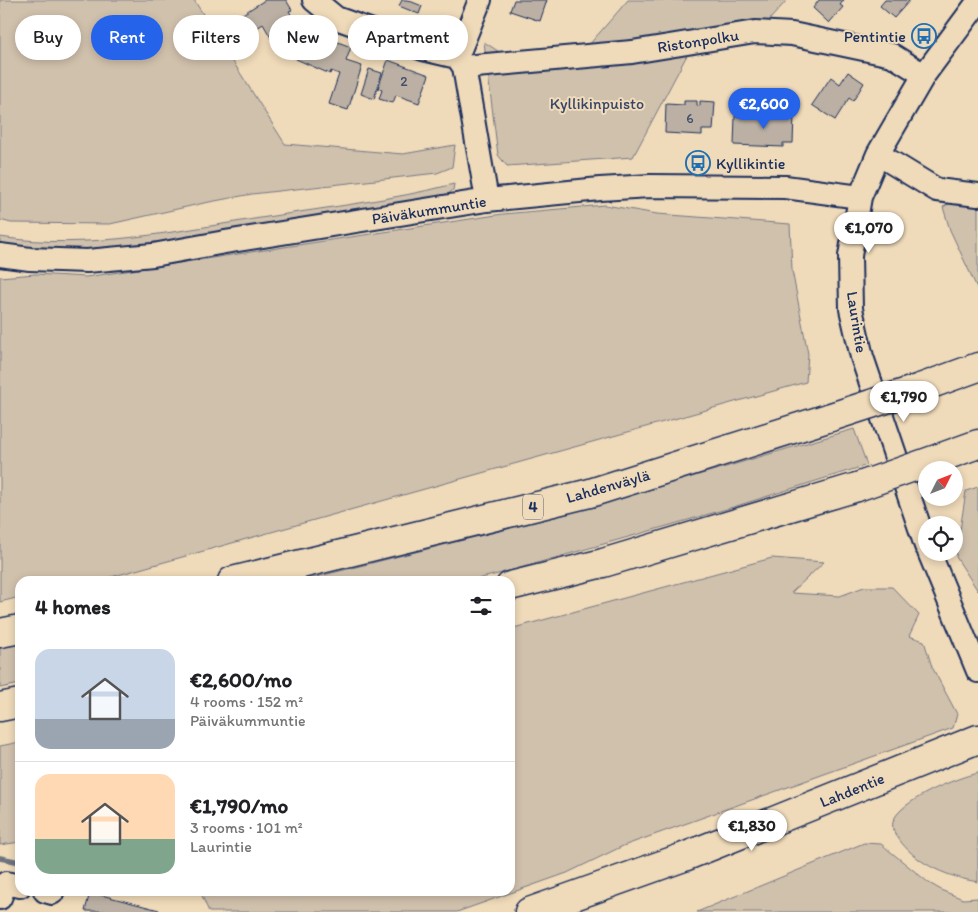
<!DOCTYPE html>
<html lang="en">
<head>
<meta charset="utf-8">
<style>
	:root { --surface:#fff; --page:#f6f6f6; --text:#202124; --muted:#757577; --line:#e0e0e0; --accent:#2563eb }
	body { margin:0; font-family:Itim,sans-serif; background:var(--page); color:var(--text); height:100vh; display:flex; flex-direction:column; font-size:19px; white-space:nowrap }
	* { box-sizing:border-box; margin:0 }
	p { font-size:16px; color:var(--muted) }
	.icon { flex:none; width:28px; height:28px; fill:none; stroke:currentColor; stroke-width:2; stroke-linecap:round; stroke-linejoin:round }
	.map { position:relative; flex:1; overflow:hidden }
	.panel { position:absolute; left:15px; top:576px; width:500px; height:320px; display:flex; flex-direction:column; background:var(--surface); border-radius:15px; box-shadow:0 2px 8px #0003 }
	.panel>* { flex:none }
	.guide { position:absolute; left:15px; top:15px; width:500px; height:45px; display:flex; gap:10px }
	.needle { width:32px; rotate:48deg }
	.controls { position:absolute; left:918px; top:461px; display:grid; gap:10px }
	.controls a { display:grid; place-items:center; width:45px; height:45px; border-radius:50%; background:var(--surface); box-shadow:0 2px 8px #0003; font-size:25px }
	.price { position:absolute; translate:-50% -42px; padding:0 11px; border-radius:18px; background:#fff; color:#222; font-size:16px; line-height:32px; filter:drop-shadow(0 1px 2px #0008) }
	.price::after { content:''; position:absolute; left:50%; top:30px; width:15px; height:11px; margin-left:-8px; background:inherit; clip-path:polygon(0 0,100% 0,50% 100%) }
	.price.current { background:var(--accent); color:#fff }
	ul { padding:0; list-style:none }
	li { display:flex; align-items:center; gap:15px; height:125px; padding:0 20px }
	li+li { border-top:1px solid var(--line) }
	li span { display:grid; place-items:center; flex:none; width:140px; height:100px; border-radius:15px; color:#555 }
	li>.icon { margin-inline-start:auto }
	span .icon { width:60px; height:60px; fill:#fffc; stroke-width:1 }
	li b { font-size:21px }
	h2 { display:flex; justify-content:space-between; align-items:center; height:60px; padding:0 20px; font-size:21px }
	.pill { padding:0 18px; border-radius:22px; background:var(--surface); box-shadow:0 2px 8px #0003; font-size:18px; line-height:45px }
	.pill.current { background:var(--accent); color:#fff }
	.map>svg:first-child { display:block }
</style>
</head>
<body>
<div class="map">
<svg width="978" height="912" viewBox="0 0 978 912">
	<rect width="100%" height="100%" fill="#efdab9"/>
	<filter id="ink" filterUnits="userSpaceOnUse"><feTurbulence type="fractalNoise" baseFrequency=".02" numOctaves="2"/><feDisplacementMap in="SourceGraphic" scale="10" xChannelSelector="R" yChannelSelector="G"/><feConvolveMatrix kernelMatrix="1 2 1 2 8 2 1 2 1" color-interpolation-filters="sRGB"/></filter>
	<g filter="url(#ink)">
		<!-- green -->
		<path fill="#d0c1ac" stroke="#767885" d="M0 0H194L285 144 403 154 455 145 452 167 437 173 252 194 204 203 110 224 11 223 0 220Z
			M628 0H787L749 43 687 55 633 157 507 166 498 155 484 42 504 55 588 46Z
			M454 184 453 190 448 194C376 208 303 220 230 231 153 243 79 256 0 245V237C88 251 180 230 267 217 329 207 393 200 454 184Z
			M966 195H978V290L950 230 943 207Z
			M605 205 657 214 790 224 792 270 808 354 806 382 111 577 91 581H20V597L0 602V277L35 274 86 277 503 214Z
			M854 429 867 465 730 508 502 573 469 581H300L563 515Z
			M978 487V591L956 557 966 491Z
			M772 558 824 562 791 593 840 596 864 587H892L919 615 909 636 924 641 932 667 957 714 953 728 623 846 567 873 457 912H209L200 891H510V629Z
			M20 644V684L0 688V648Z
			M20 742V842L0 845V746Z
			M978 773V882C949 877 920 866 901 842 897 836 891 830 893 822 898 801 958 777 978 773Z
			M864 843 881 844 929 883 943 891 963 899 978 898V912H697Z"/>
		<g fill="none" stroke-linecap="round" stroke-linejoin="round">
			<!-- stream -->
			<path stroke="#6e7382" stroke-width="5.5" d="M0 858 20 862"/>
		</g>
		<!-- building -->
		<path fill="#bbb0a3" stroke="#1b2f5e" d="M265 0H286L292 10 289 11 302 33 277 48 263 24 251 32 241 15Z
			M402 0H407L422 6 419 14 399 6Z
			M514 0H547L540 21 510 11Z
			M819 0H844L840 5 843 7 829 23 813 8Z
			M885 0H910L894 18 880 6Z
			M318 30 331 35 330 39 351 47 346 61 362 66 348 110 329 104 339 74 331 71 330 74 296 59 307 31 316 34Z
			M388 60 429 75 419 103 396 95 393 103 379 99 382 90 378 88Z
			M369 69 382 73 374 99 361 94Z
			M848 72 864 83 853 101 849 98 835 120 812 105 831 77 840 84Z
			M684 101H697V105L700 106V101L715 102 713 130H702V135L665 133 666 104 684 105Z
			M745 112H759V117H766V114L794 115 793 143H783V147L734 145 735 116 745 117Z
			M90 892 159 910 158 912 85 911Z"/>
		<g fill="none" stroke-linecap="round" stroke-linejoin="round">
			<defs>
				<path id="minor" d="M314 0 336 18 423 49 457 57
					M480 0 457 57 464 67 487 200
					M464 67 632 52 755 32 792 34 892 55 924 75
					M878 154 937 190 978 195
					M0 255 30 259 87 261 153 255 225 242 487 200 600 189 650 186 785 187 860 197
					M926 546 862 357 851 309 850 256 860 197 878 154 924 75 978 2
					M929 552 978 671
					M45 891 52 893
					M0 898 6 883 20 886"/>
				<path id="major" d="M529 912 684 857 978 739"/>
				<path id="highway" d="M920 388 978 367
					M942 457 978 444
					M232 581 590 493 831 417
					M510 586 603 563 857 487
					M0 633 20 629
					M0 707 20 703"/>
			</defs>
			<!-- minor casing -->
			<use href="#minor" stroke="#1b2f5e" stroke-width="26"/>
			<!-- major casing -->
			<use href="#major" stroke="#1b2f5e" stroke-width="31"/>
			<!-- highway casing -->
			<use href="#highway" stroke="#1b2f5e" stroke-width="31"/>
			<!-- minor -->
			<use href="#minor" stroke="#efdab9" stroke-width="22"/>
			<!-- major -->
			<use href="#major" stroke="#efdab9" stroke-width="28"/>
			<!-- highway -->
			<use href="#highway" stroke="#efdab9" stroke-width="28"/>
			<defs>
				<path id="highway-bridge" d="M831 417 920 388
					M857 487 942 457"/>
			</defs>
			<!-- highway-bridge casing -->
			<use href="#highway-bridge" stroke="#1b2f5e" stroke-width="31" stroke-linecap="butt"/>
			<!-- highway-bridge -->
			<use href="#highway-bridge" stroke="#efdab9" stroke-width="28"/>
		</g>
	</g>
	<!-- icons -->
	<defs>
		<symbol id="bus-ring" viewBox="-11 -11 22 22"><circle r="9.5" fill="#efdab9" stroke="#1f6fb2" stroke-width="1.5"/><path d="M-5-6H5V4H4V6H2V4H-2V6H-4V4H-5ZM-3.5-4V0h7V-4ZM-3.5 1.2v1.5H-2V1.2ZM2 1.2v1.5H3.5V1.2Z" fill="#1f6fb2"/></symbol>
	</defs>
	<g fill-rule="evenodd">
		<use href="#bus-ring" x="910" y="22" width="28" height="28"/>
		<use href="#bus-ring" x="684" y="149" width="28" height="28"/>
	</g>
	<g text-anchor="middle" dominant-baseline="central" stroke-width="4" stroke-linejoin="round" paint-order="stroke">
		<!-- number labels -->
		<g font-size="14" fill="#434f6f">
			<text x="404" y="81">2</text>
			<text x="690" y="118">6</text>
		</g>
		<!-- shield labels -->
		<rect fill="#efdab9" stroke="#5b6279" stroke-width="1" x="523" y="494.5" width="20" height="25" rx="4"/>
		<g font-size="15" font-weight="bold" fill="#1b2f5e">
			<text x="533" y="507">4</text>
		</g>
		<!-- poi labels -->
		<g font-size="16" fill="#1b2f5e" stroke="#efdab9" text-anchor="end">
			<text x="906" y="36">Pentintie</text>
			<text x="716" y="163" text-anchor="start">Kyllikintie</text>
		</g>
		<!-- street labels -->
		<g font-size="16" fill="#1b2f5e" stroke="#efdab9">
			<text transform="translate(698 41) rotate(-9)">Ristonpolku</text>
			<text transform="translate(429 210) rotate(-9)">Päiväkummuntie</text>
			<text transform="translate(857 322) rotate(81)">Laurintie</text>
			<text transform="translate(608 486) rotate(-16)">Lahdenväylä</text>
			<text transform="translate(852 790) rotate(-22)">Lahdentie</text>
		</g>
		<!-- park labels -->
		<g font-size="16" fill="#36456a" stroke="#efdab9">
			<text x="597" y="103">Kyllikinpuisto</text>
		</g>
	</g>
</svg>
<div class="controls">
<a><svg class="needle" viewBox="-14 -14 28 28"><path d="M0-13l5 13h-10z" fill="#e53935"/><path d="M0 13l5-13h-10z" fill="#757577"/></svg></a>
<a><svg class="icon" aria-label="locate" viewBox="0 0 24 24"><circle cx="12" cy="12" r="6"/><path d="M12 2v4M12 18v4M2 12h4M18 12h4"/></svg></a>
</div>
<b class="price current" style="left:764px;top:130px">€2,600</b>
<b class="price" style="left:869px;top:254px">€1,070</b>
<b class="price" style="left:904px;top:423px">€1,790</b>
<b class="price" style="left:752px;top:852px">€1,830</b>
<div class="guide">
<a class="pill">Buy</a>
<a class="pill current">Rent</a>
<a class="pill">Filters</a>
<a class="pill">New</a>
<a class="pill">Apartment</a>
</div>
<section class="panel">
<h2>4 homes<svg class="icon" aria-label="filters" viewBox="0 0 24 24"><path d="M4 7h16M4 17h16"/><circle cx="9" cy="7" r="2"/><circle cx="15" cy="17" r="2"/></svg></h2>
<ul>
<li><span style="background:linear-gradient(#c9d6e8 70%,#9aa5b1 0)"><svg class="icon" aria-label="home" viewBox="0 0 24 24"><path d="M3 11l9-7 9 7M6 9v11h12V9"/></svg></span><div><b>€2,600/mo</b><p>4 rooms · 152 m²</p><p>Päiväkummuntie</p></div></li>
<li><span style="background:linear-gradient(#ffd9b3 65%,#7fa58c 0)"><svg class="icon" aria-label="home" viewBox="0 0 24 24"><path d="M3 11l9-7 9 7M6 9v11h12V9"/></svg></span><div><b>€1,790/mo</b><p>3 rooms · 101 m²</p><p>Laurintie</p></div></li>
</ul>
</section>
</div>
</body>
</html>
